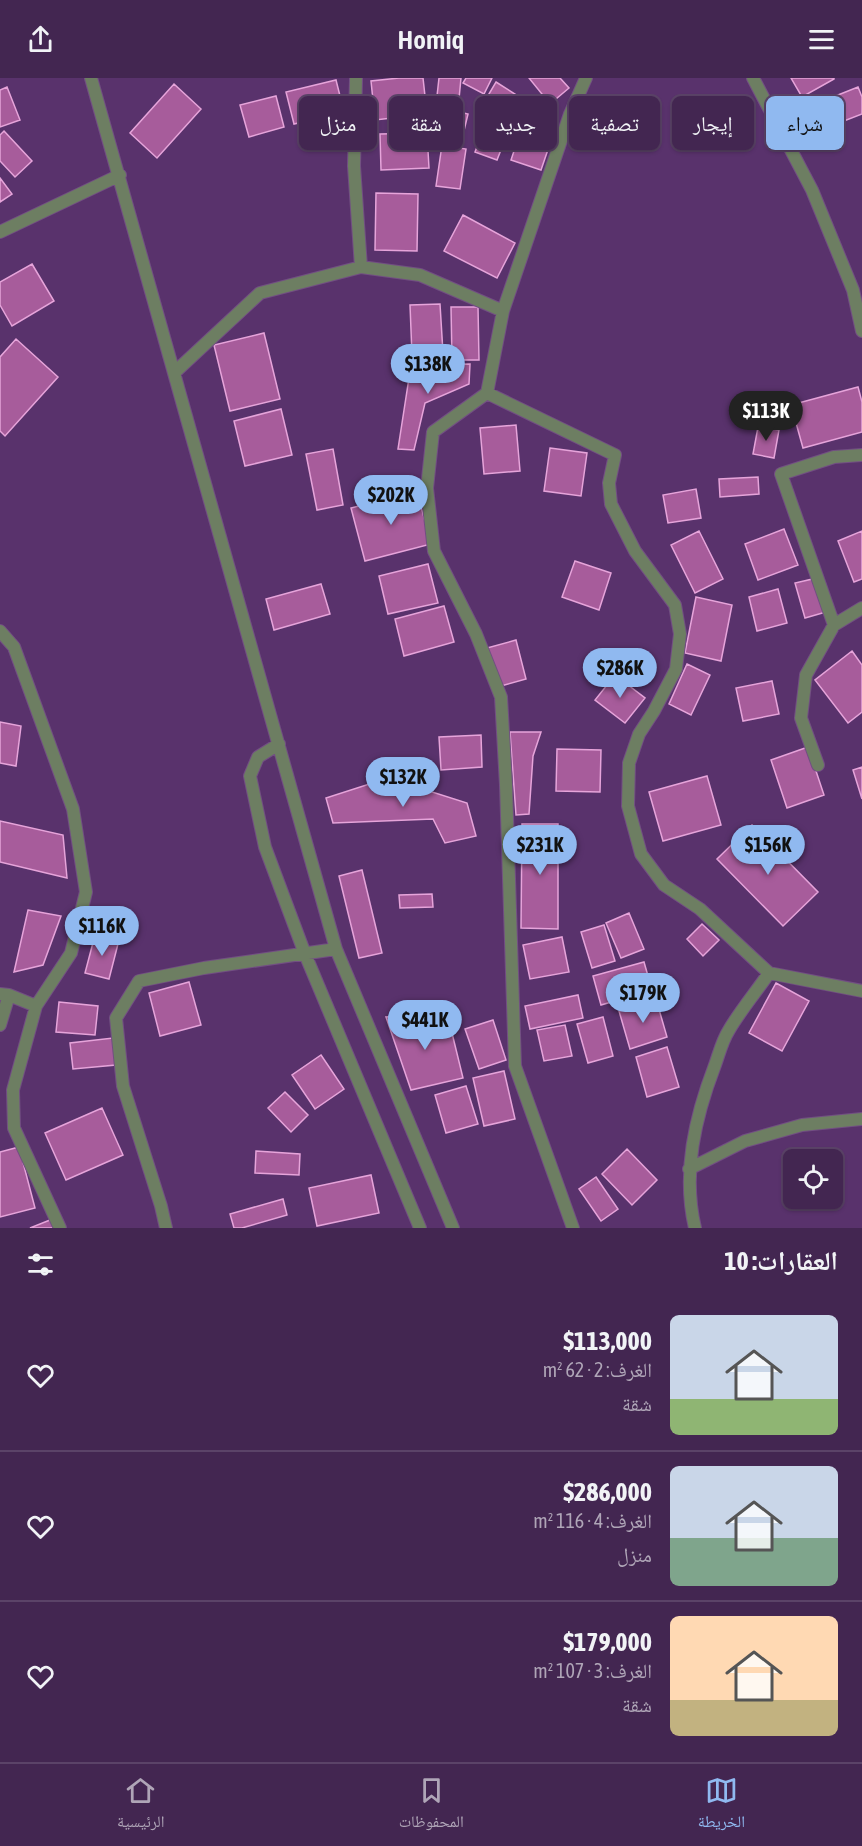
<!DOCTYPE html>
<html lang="ar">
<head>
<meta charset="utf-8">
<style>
	:root { --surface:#432651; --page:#4a2e58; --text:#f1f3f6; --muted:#afa5b7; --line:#5b4368; --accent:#90b9f0 }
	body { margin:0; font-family:"Asap Condensed","Noto Naskh Arabic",sans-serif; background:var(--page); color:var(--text); direction:rtl; height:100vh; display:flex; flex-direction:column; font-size:22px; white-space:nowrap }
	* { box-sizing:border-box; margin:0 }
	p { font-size:20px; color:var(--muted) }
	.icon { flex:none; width:33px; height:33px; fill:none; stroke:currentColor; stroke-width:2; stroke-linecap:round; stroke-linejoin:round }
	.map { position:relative; height:1150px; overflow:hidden; direction:ltr }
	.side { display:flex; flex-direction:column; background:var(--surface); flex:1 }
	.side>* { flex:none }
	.banner { position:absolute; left:18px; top:18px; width:826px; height:54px; direction:rtl; display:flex; gap:12px }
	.buttons { position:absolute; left:783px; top:1071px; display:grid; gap:12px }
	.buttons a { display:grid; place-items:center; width:60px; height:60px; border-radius:9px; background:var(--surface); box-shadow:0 2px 4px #0004,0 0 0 2px var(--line); font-size:30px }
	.price { position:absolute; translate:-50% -51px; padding:0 14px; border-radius:21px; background:var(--accent); color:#111; font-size:20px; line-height:39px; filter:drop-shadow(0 2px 3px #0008) }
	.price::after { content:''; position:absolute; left:50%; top:36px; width:18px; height:14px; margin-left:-9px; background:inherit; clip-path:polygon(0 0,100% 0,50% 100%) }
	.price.on { background:#222; color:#fff }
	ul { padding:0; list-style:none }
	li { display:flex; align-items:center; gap:18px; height:150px; padding:0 24px }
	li+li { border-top:2px solid var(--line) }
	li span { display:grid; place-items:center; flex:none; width:168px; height:120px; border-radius:9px; color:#555 }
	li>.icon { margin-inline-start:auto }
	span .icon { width:72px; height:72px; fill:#fffc; stroke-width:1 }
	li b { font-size:26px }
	h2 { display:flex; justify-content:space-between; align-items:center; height:72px; padding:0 24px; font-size:26px }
	.pill { padding:0 21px; border-radius:9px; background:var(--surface); box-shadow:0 2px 4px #0004,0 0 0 2px var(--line); font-size:21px; line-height:54px }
	.pill.on { background:var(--accent); color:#111 }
	header { display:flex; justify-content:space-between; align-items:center; height:78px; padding:0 24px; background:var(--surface); font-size:27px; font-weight:600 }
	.dock { display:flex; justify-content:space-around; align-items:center; height:84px; border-top:2px solid var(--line); background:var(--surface); font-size:16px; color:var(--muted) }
	.dock a { display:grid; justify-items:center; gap:3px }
	.dock .on { color:var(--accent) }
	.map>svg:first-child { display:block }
</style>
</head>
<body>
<header><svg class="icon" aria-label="menu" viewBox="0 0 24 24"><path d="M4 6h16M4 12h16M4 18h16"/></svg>Homiq<svg class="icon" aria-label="share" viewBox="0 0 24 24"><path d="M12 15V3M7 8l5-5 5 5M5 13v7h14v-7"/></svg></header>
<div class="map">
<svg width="862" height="1150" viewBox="0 0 862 1150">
	<rect width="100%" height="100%" fill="#59326c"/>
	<!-- building -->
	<path fill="#a75c9b" stroke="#e6a4da" stroke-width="1.5" d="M399 0H423L427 36 375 42 371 3Z
		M439 0H461L459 21 437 18Z
		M466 0H492L484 16 463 5Z
		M529 0H560L569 10 550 26Z
		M791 0H834V1L802 19Z
		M336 2 344 34 294 46 286 14Z
		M496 4 518 18 505 40 483 26Z
		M174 6 201 31 157 80 130 55Z
		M7 9 20 42 0 49V12Z
		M858 9 862 19V36L813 55 803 31Z
		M276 18 284 49 249 59 240 27Z
		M439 29 468 36 461 65 432 58Z
		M488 40 510 49 497 82 475 74Z
		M524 43 554 54 541 92 511 82Z
		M4 53 32 83 15 99 0 83V57Z
		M427 55 429 90 381 92 380 56Z
		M442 67 466 71 460 111 436 108Z
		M0 100 12 116 0 124Z
		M376 115 418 116 417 173 375 172Z
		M463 137 515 165 497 200 444 173Z
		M32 186 54 223 12 248 0 227V204Z
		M440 226 443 275 412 277 410 227Z
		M451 229H478L479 282H452Z
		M264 255 280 321 230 333 214 267Z
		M16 261 58 299 5 358 0 353V279Z
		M470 286 469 306 425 325 414 372 398 371 411 287Z
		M858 309 862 324V354L803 370 791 327Z
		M281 331 292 377 245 388 234 343Z
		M516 347 520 393 484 396 480 350Z
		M758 349 779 352 774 380 753 376Z
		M550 370 587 375 581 418 544 413Z
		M333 371 343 427 317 432 306 376Z
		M758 399 759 416 720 419 719 401Z
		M696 411 701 440 668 445 663 417Z
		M417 413 431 466 365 483 351 430Z
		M784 451 798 487 758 502 745 466Z
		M699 453 723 501 695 515 671 467Z
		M862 453V501L854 504 838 463Z
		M575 483 611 495 599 532 562 519Z
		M428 486 438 525 388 536 379 498Z
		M817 500 826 534 805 540 795 505Z
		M321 506 330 536 274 552 266 521Z
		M778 511 787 545 757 553 749 519Z
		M696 519 732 527 721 583 685 575Z
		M444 528 454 564 404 578 395 541Z
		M516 562 526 601 497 609 487 570Z
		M852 573 862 587V634L848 645 815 602Z
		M687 586 710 597 691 637 669 626Z
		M615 597 645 620 625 645 595 622Z
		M772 603 779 636 743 643 736 610Z
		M0 644 21 648 16 688 0 685Z
		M510 654H541L533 678 529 736 516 737Z
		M481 657 482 689 441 692 439 659Z
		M808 669 824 717 787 730 771 682Z
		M557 671 601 672 600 714 556 713Z
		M862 689V721L853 692Z
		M707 698 721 747 663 763 649 714Z
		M388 700 467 725 476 758 445 765 433 741 333 745 326 720Z
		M0 743 63 757 67 800 0 784Z
		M522 746H558V851L521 850Z
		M752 747 818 814 783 848 717 781Z
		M362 792 382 875 359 880 339 798Z
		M432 816 433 829 400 830 399 817Z
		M28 832 61 838 43 887 14 894Z
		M629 835 644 871 621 880 606 845Z
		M702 846 719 862 703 878 687 861Z
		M604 847 615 883 592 890 581 854Z
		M95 857 119 862 109 901 85 895Z
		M562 859 569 894 530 901 523 867Z
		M644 884 652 912 601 927 593 898Z
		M189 904 201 947 160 958 149 915Z
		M776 905 809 923 782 973 749 955Z
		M578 917 583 940 530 951 525 928Z
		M656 921 667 959 630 971 619 933Z
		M59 924 98 928 95 957 56 954Z
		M418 937 452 955 463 1000 411 1012 386 939Z
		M603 939 613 978 588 985 577 946Z
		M493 942 506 982 479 991 465 951Z
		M565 947 572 978 544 983 537 952Z
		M113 960 116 987 73 991 70 965Z
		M667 969 679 1009 647 1019 636 979Z
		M321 977 344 1011 315 1031 292 997Z
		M504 993 515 1041 484 1048 473 1000Z
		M466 1008 478 1046 446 1055 435 1017Z
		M285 1014 308 1037 291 1054 268 1030Z
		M102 1030 123 1077 66 1102 45 1055Z
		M19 1069 35 1130 0 1139V1074Z
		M627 1071 657 1102 632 1127 602 1096Z
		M256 1073 300 1076 299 1097 255 1095Z
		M371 1097 379 1135 317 1148 309 1110Z
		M596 1099 618 1131 601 1143 579 1111Z
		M283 1121 287 1137 242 1150H234L230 1136Z
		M50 1142 54 1150H30Z"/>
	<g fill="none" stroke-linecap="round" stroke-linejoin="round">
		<defs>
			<path id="minor" d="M91 0 336 871 453 1150
				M356 0 354 88 361 189
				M753 0 812 112 853 212 862 253
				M0 154 120 97
				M175 294 260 215 361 189 420 197 503 233
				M487 315 615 377 609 405 611 426 635 473 675 527 680 556 676 591 654 633 639 656 629 685 628 728 641 776 664 807 700 831 769 895 862 913
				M834 547 781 396 834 379 862 377
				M0 553 14 569 73 731 86 814 71 875 36 928 13 1012 14 1050 60 1150
				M279 666 258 679 250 698 265 769 305 876 420 1150
				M818 687 801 640 806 597 834 547 862 530
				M0 916 9 917 36 928
				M0 947 9 917
				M689 1091 745 1063 802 1047 862 1041
				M166 1150 161 1128 123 1008 116 940 139 903 204 890 336 871
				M573 1150 515 988 506 707 501 619 476 556 434 473 427 410 433 354 487 315 503 233 570 36 586 0
				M695 1150C682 1095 695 1039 715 987 719 976 722 963 729 952 740 933 756 914 769 895"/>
		</defs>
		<!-- minor casing -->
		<use href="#minor" stroke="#724f83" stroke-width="14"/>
		<!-- minor -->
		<use href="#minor" stroke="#6d7e62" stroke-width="12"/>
	</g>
</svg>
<div class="buttons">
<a><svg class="icon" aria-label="locate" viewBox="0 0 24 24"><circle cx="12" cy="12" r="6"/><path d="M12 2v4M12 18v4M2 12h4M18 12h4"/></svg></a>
</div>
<b class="price" style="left:428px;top:317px">$138K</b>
<b class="price on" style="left:766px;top:364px">$113K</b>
<b class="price" style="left:391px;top:448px">$202K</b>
<b class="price" style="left:620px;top:621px">$286K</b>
<b class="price" style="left:403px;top:730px">$132K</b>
<b class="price" style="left:540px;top:798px">$231K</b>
<b class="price" style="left:768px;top:798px">$156K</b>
<b class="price" style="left:102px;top:879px">$116K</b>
<b class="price" style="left:643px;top:946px">$179K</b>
<b class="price" style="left:425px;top:973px">$441K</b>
<div class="banner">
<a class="pill on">شراء</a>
<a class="pill">إيجار</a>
<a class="pill">تصفية</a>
<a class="pill">جديد</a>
<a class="pill">شقة</a>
<a class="pill">منزل</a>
</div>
</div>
<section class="side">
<h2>العقارات: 10<svg class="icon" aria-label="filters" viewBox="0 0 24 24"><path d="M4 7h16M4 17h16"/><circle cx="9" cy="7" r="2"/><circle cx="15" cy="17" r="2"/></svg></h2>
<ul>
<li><span style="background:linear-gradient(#c9d6e8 70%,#8fb573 0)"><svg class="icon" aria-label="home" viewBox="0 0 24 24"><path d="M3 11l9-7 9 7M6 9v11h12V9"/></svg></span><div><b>$113,000</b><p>الغرف: 2 · 62 m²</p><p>شقة</p></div><svg class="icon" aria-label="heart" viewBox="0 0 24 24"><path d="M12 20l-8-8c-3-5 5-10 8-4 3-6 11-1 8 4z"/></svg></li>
<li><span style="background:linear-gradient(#c9d6e8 60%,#7fa58c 0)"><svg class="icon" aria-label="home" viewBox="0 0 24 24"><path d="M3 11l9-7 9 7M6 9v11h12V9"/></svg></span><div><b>$286,000</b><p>الغرف: 4 · 116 m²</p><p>منزل</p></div><svg class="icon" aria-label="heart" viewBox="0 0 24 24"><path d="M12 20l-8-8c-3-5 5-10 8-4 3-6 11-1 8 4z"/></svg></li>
<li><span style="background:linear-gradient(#ffd9b3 70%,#c2b280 0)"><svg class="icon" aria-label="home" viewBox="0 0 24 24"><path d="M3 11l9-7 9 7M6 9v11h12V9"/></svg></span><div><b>$179,000</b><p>الغرف: 3 · 107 m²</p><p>شقة</p></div><svg class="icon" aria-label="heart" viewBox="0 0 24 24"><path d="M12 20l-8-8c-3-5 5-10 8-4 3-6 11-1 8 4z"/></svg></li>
</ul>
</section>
<nav class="dock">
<a class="on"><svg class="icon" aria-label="map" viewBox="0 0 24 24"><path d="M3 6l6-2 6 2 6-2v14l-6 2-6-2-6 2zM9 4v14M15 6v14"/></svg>الخريطة</a>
<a><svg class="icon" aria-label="saved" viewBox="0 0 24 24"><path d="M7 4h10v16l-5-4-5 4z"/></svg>المحفوظات</a>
<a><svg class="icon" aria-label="home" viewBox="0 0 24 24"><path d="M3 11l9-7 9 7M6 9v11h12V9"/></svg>الرئيسية</a>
</nav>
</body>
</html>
